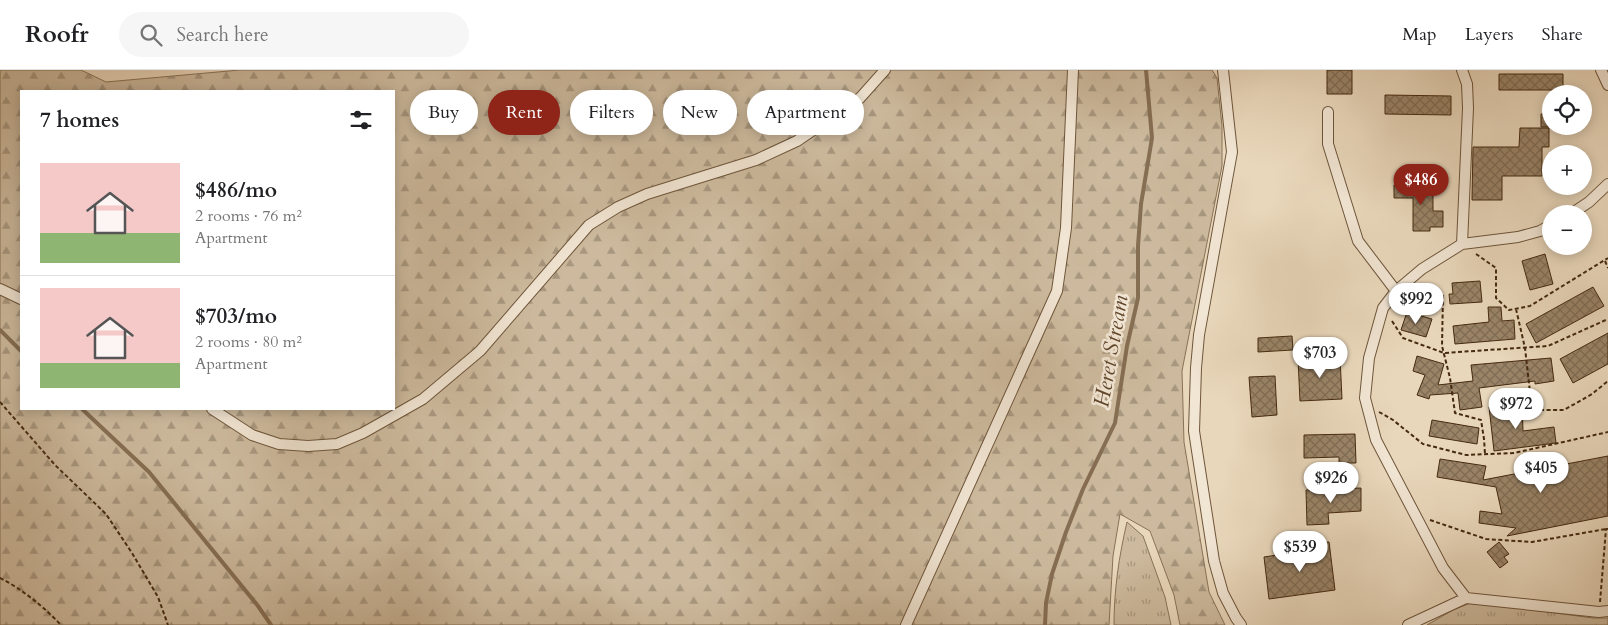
<!DOCTYPE html>
<html lang="en">
<head>
<meta charset="utf-8">
<style>
	:root { --surface:#fff; --page:#f6f6f6; --text:#202124; --muted:#757577; --line:#e0e0e0; --accent:#8f2418 }
	body { margin:0; font-family:Cardo,serif; background:var(--page); color:var(--text); height:100vh; display:flex; flex-direction:column; font-size:19px; white-space:nowrap }
	* { box-sizing:border-box; margin:0 }
	p { font-size:16px; color:var(--muted) }
	.icon { flex:none; width:28px; height:28px; fill:none; stroke:currentColor; stroke-width:2; stroke-linecap:round; stroke-linejoin:round }
	.map { position:relative; flex:1; overflow:hidden }
	.side { position:absolute; left:20px; top:20px; width:375px; height:320px; display:flex; flex-direction:column; background:var(--surface); border-radius:0px; box-shadow:0 2px 12px #0003 }
	.side>* { flex:none }
	.top-card { position:absolute; left:410px; top:20px; width:475px; height:45px; display:flex; gap:10px }
	.tools { position:absolute; left:1542px; top:15px; display:grid; gap:10px }
	.tools a { display:grid; place-items:center; width:50px; height:50px; border-radius:50%; background:var(--surface); box-shadow:0 2px 12px #0003; font-size:25px }
	.price { position:absolute; translate:-50% -42px; padding:0 11px; border-radius:18px; background:#fff; color:#222; font-size:16px; line-height:32px; filter:drop-shadow(0 1px 2px #0008) }
	.price::after { content:''; position:absolute; left:50%; top:30px; width:15px; height:11px; margin-left:-8px; background:inherit; clip-path:polygon(0 0,100% 0,50% 100%) }
	.price.current { background:var(--accent); color:#fff }
	ul { padding:0; list-style:none }
	li { display:flex; align-items:center; gap:15px; height:125px; padding:0 20px }
	li+li { border-top:1px solid var(--line) }
	li span { display:grid; place-items:center; flex:none; width:140px; height:100px; border-radius:0px; color:#555 }
	li>.icon { margin-inline-start:auto }
	span .icon { width:60px; height:60px; fill:#fffc; stroke-width:1 }
	li b { font-size:21px }
	h2 { display:flex; justify-content:space-between; align-items:center; height:60px; padding:0 20px; font-size:21px }
	.pill { padding:0 18px; border-radius:22px; background:var(--surface); box-shadow:0 2px 12px #0003; font-size:18px; line-height:45px }
	.pill.current { background:var(--accent); color:#fff }
	header { display:flex; align-items:center; gap:30px; box-sizing:border-box; height:70px; padding:0 25px; background:var(--surface); border-bottom:1px solid var(--line) }
	header strong { font-size:24px }
	nav { display:flex; gap:28px; margin-inline-start:auto; font-size:18px }
	.search { width:350px; height:45px; background:var(--page); display:flex; align-items:center; gap:12px; box-sizing:border-box; padding:0 18px; border-radius:28px; color:var(--muted); font-size:19px }
	.map>svg:first-child { display:block }
</style>
</head>
<body>
<header>
<strong>Roofr</strong>
<div class="search"><svg class="icon" aria-label="search" viewBox="0 0 24 24"><circle cx="10" cy="10" r="6"/><path d="M15 15l6 6"/></svg>Search here</div>
<nav><a>Map</a><a>Layers</a><a>Share</a></nav>
</header>
<div class="map">
<svg width="1608" height="555" viewBox="0 0 1608 555">
	<defs>
		<pattern id="grass-tufts" width="24" height="20" patternUnits="userSpaceOnUse" patternTransform="scale(1.25)"><rect width="24" height="20" fill="#cdba9e"/><path d="M3 7l-1-3M5 7V3M7 7l1-3M15 17l-1-3M17 17v-4M19 17l1-3" fill="none" stroke="#a8977f"/></pattern>
		<pattern id="forest-firs" width="22" height="20" patternUnits="userSpaceOnUse" patternTransform="scale(1.25)"><rect width="22" height="20" fill="#cdba9e"/><path d="M5 1l3.5 6h-7zM16 11l3.5 6h-7z" fill="#a8977f"/></pattern>
		<pattern id="building-cross-hatch" width="8" height="8" patternUnits="userSpaceOnUse" patternTransform="scale(1.25)"><rect width="8" height="8" fill="#9a8468"/><path d="M0 0l8 8M0 8l8-8" fill="none" stroke="#7f6c54"/></pattern>
	</defs>
	<rect width="100%" height="100%" fill="#e9d7bb"/>
	<filter id="stains"><feTurbulence type="fractalNoise" baseFrequency=".004" numOctaves="4"/><feColorMatrix values="0 0 0 0 .2 0 0 0 0 .09 0 0 0 0 .02 0 0 0 .5 -.17"/></filter>
	<radialGradient id="worn" r=".72"><stop offset=".6" stop-color="#630" stop-opacity="0"/><stop offset="1" stop-color="#630" stop-opacity=".3"/></radialGradient>
	<!-- grass -->
	<path fill="url(#grass-tufts)" stroke="#897256" d="M1127 452 1143 466 1165 527 1171 555H1114C1114 520 1119 486 1127 452Z
		M1473 532 1593 548H1608V555H1427L1453 540Z"/>
	<!-- forest -->
	<path fill="url(#forest-firs)" stroke="#897256" fill-rule="evenodd" d="M0 0H81L106 12 240 0H1212L1217 8 1222 56V96L1182 301 1184 372 1209 522 1225 555H1180L1174 525 1150 461 1120 444 1113 486 1109 555H0ZM21 21H394V339H21Z"/>
	<g fill="none" stroke-linecap="round" stroke-linejoin="round">
		<!-- stream -->
		<path stroke="#866e53" stroke-width="4" d="M0 260 21 281
			M82 339 149 402 258 536 271 555
			M1045 555 1046 533 1052 504 1066 462 1083 419 1115 353 1127 276 1138 228V176L1141 134 1152 68 1146 0"/>
	</g>
	<!-- building -->
	<path fill="url(#building-cross-hatch)" stroke="#452a0f" d="M1327 0H1352V24H1327Z
		M1499 4H1563V20H1499Z
		M1385 25 1451 26V45L1385 44Z
		M1541 44H1551V57H1541Z
		M1520 58H1549V77H1542V106H1502V130H1472L1473 77H1519Z
		M1394 115H1433V141H1443V157H1430V161H1413V128H1394Z
		M1545 184 1553 214 1530 220 1522 191Z
		M1480 211 1482 232 1450 234 1449 224H1453L1452 213Z
		M1593 217 1604 236 1536 273 1526 254Z
		M1488 237H1501L1502 251 1514 250 1515 269 1455 274 1453 256 1489 252Z
		M1407 242 1432 249 1426 267 1401 260Z
		M1608 263V294L1573 313 1560 289Z
		M1292 266 1293 280 1258 282V268Z
		M1417 286 1444 294 1438 315 1473 311 1471 295 1551 288 1554 311 1535 314V311L1479 318 1482 337 1460 340 1458 323 1430 325 1429 329 1417 325 1425 305 1413 301Z
		M1340 287 1342 329 1300 331 1298 289Z
		M1275 306 1277 345 1252 347 1249 307Z
		M1522 334 1523 361 1554 357 1556 373 1494 381 1489 337Z
		M1432 350 1479 358 1477 374 1429 366Z
		M1355 364 1356 393H1339V387L1304 388V365Z
		M1608 386V446L1507 466 1516 458 1479 453 1480 441 1502 444 1496 417 1437 407 1440 389 1486 396 1483 410Z
		M1361 418V441L1328 443 1329 454 1307 455 1306 420Z
		M1329 472 1335 520 1269 529 1264 487 1317 479V473Z
		M1499 472 1509 484 1504 487 1508 492 1500 498 1487 482Z"/>
	<g fill="none" stroke-linecap="round" stroke-linejoin="round">
		<defs>
			<path id="minor" d="M1223 0 1232 82 1199 265 1196 298 1194 361 1214 491 1223 523 1236 548 1241 555
				M1601 0 1608 15
				M1328 42V74L1358 171 1396 221
				M1571 144 1589 132 1608 114
				M1462 174 1468 38 1467 14 1462 0
				M0 219 21 229
				M212 339 252 365 279 374 308 376 337 374 363 363 423 329 480 281 589 155 618 137 647 124 756 90 797 71 860 28 885 0
				M1466 528 1443 498 1376 370 1365 328 1369 288 1383 238 1396 221 1422 199 1462 174 1518 167 1540 161 1551 155
				M906 555 1057 221 1066 158 1073 0
				M1408 555 1466 528 1599 542 1608 541"/>
		</defs>
		<!-- minor casing -->
		<use href="#minor" stroke="#6e553a" stroke-width="12"/>
		<!-- path -->
		<path stroke="#452a0f" stroke-width="2" stroke-dasharray="4 2.5" stroke-linecap="butt" d="M1476 184 1496 198V228L1509 240 1530 236 1608 188
			M1605 191 1608 198
			M1443 225 1442 276 1450 308 1455 343 1481 350 1484 369 1485 384
			M1516 239 1525 278 1532 340H1564L1592 324 1608 311
			M1392 251 1403 268 1444 283 1548 276 1608 249
			M0 332 55 395 106 444 132 483 158 527 168 555
			M1379 342 1393 350 1423 374 1466 385 1514 383 1608 362
			M1430 450 1486 469 1532 472 1606 459
			M0 508C22 519 44 537 61 555
			M1600 532 1606 459H1608"/>
		<!-- minor -->
		<use href="#minor" stroke="#f1e5d3" stroke-width="10"/>
	</g>
	<g text-anchor="middle" dominant-baseline="central" stroke-width="5" stroke-linejoin="round" paint-order="stroke">
		<!-- water labels -->
		<g font-size="22" font-style="italic" fill="#60462c" stroke="#f1e5d3">
			<text transform="translate(1111 281) rotate(-80)">Heret Stream</text>
		</g>
	</g>
	<rect width="100%" height="100%" filter="url(#stains)"/>
	<rect width="100%" height="100%" fill="url(#worn)"/>
</svg>
<div class="tools">
<a><svg class="icon" aria-label="locate" viewBox="0 0 24 24"><circle cx="12" cy="12" r="6"/><path d="M12 2v4M12 18v4M2 12h4M18 12h4"/></svg></a>
<a>+</a>
<a>−</a>
</div>
<b class="price current" style="left:1421px;top:136px">$486</b>
<b class="price" style="left:1416px;top:255px">$992</b>
<b class="price" style="left:1320px;top:309px">$703</b>
<b class="price" style="left:1516px;top:360px">$972</b>
<b class="price" style="left:1541px;top:424px">$405</b>
<b class="price" style="left:1331px;top:434px">$926</b>
<b class="price" style="left:1300px;top:503px">$539</b>
<div class="top-card">
<a class="pill">Buy</a>
<a class="pill current">Rent</a>
<a class="pill">Filters</a>
<a class="pill">New</a>
<a class="pill">Apartment</a>
</div>
<section class="side">
<h2>7 homes<svg class="icon" aria-label="filters" viewBox="0 0 24 24"><path d="M4 7h16M4 17h16"/><circle cx="9" cy="7" r="2"/><circle cx="15" cy="17" r="2"/></svg></h2>
<ul>
<li><span style="background:linear-gradient(#f6c9c9 70%,#8fb573 0)"><svg class="icon" aria-label="home" viewBox="0 0 24 24"><path d="M3 11l9-7 9 7M6 9v11h12V9"/></svg></span><div><b>$486/mo</b><p>2 rooms · 76 m²</p><p>Apartment</p></div></li>
<li><span style="background:linear-gradient(#f6c9c9 75%,#8fb573 0)"><svg class="icon" aria-label="home" viewBox="0 0 24 24"><path d="M3 11l9-7 9 7M6 9v11h12V9"/></svg></span><div><b>$703/mo</b><p>2 rooms · 80 m²</p><p>Apartment</p></div></li>
</ul>
</section>
</div>
</body>
</html>
